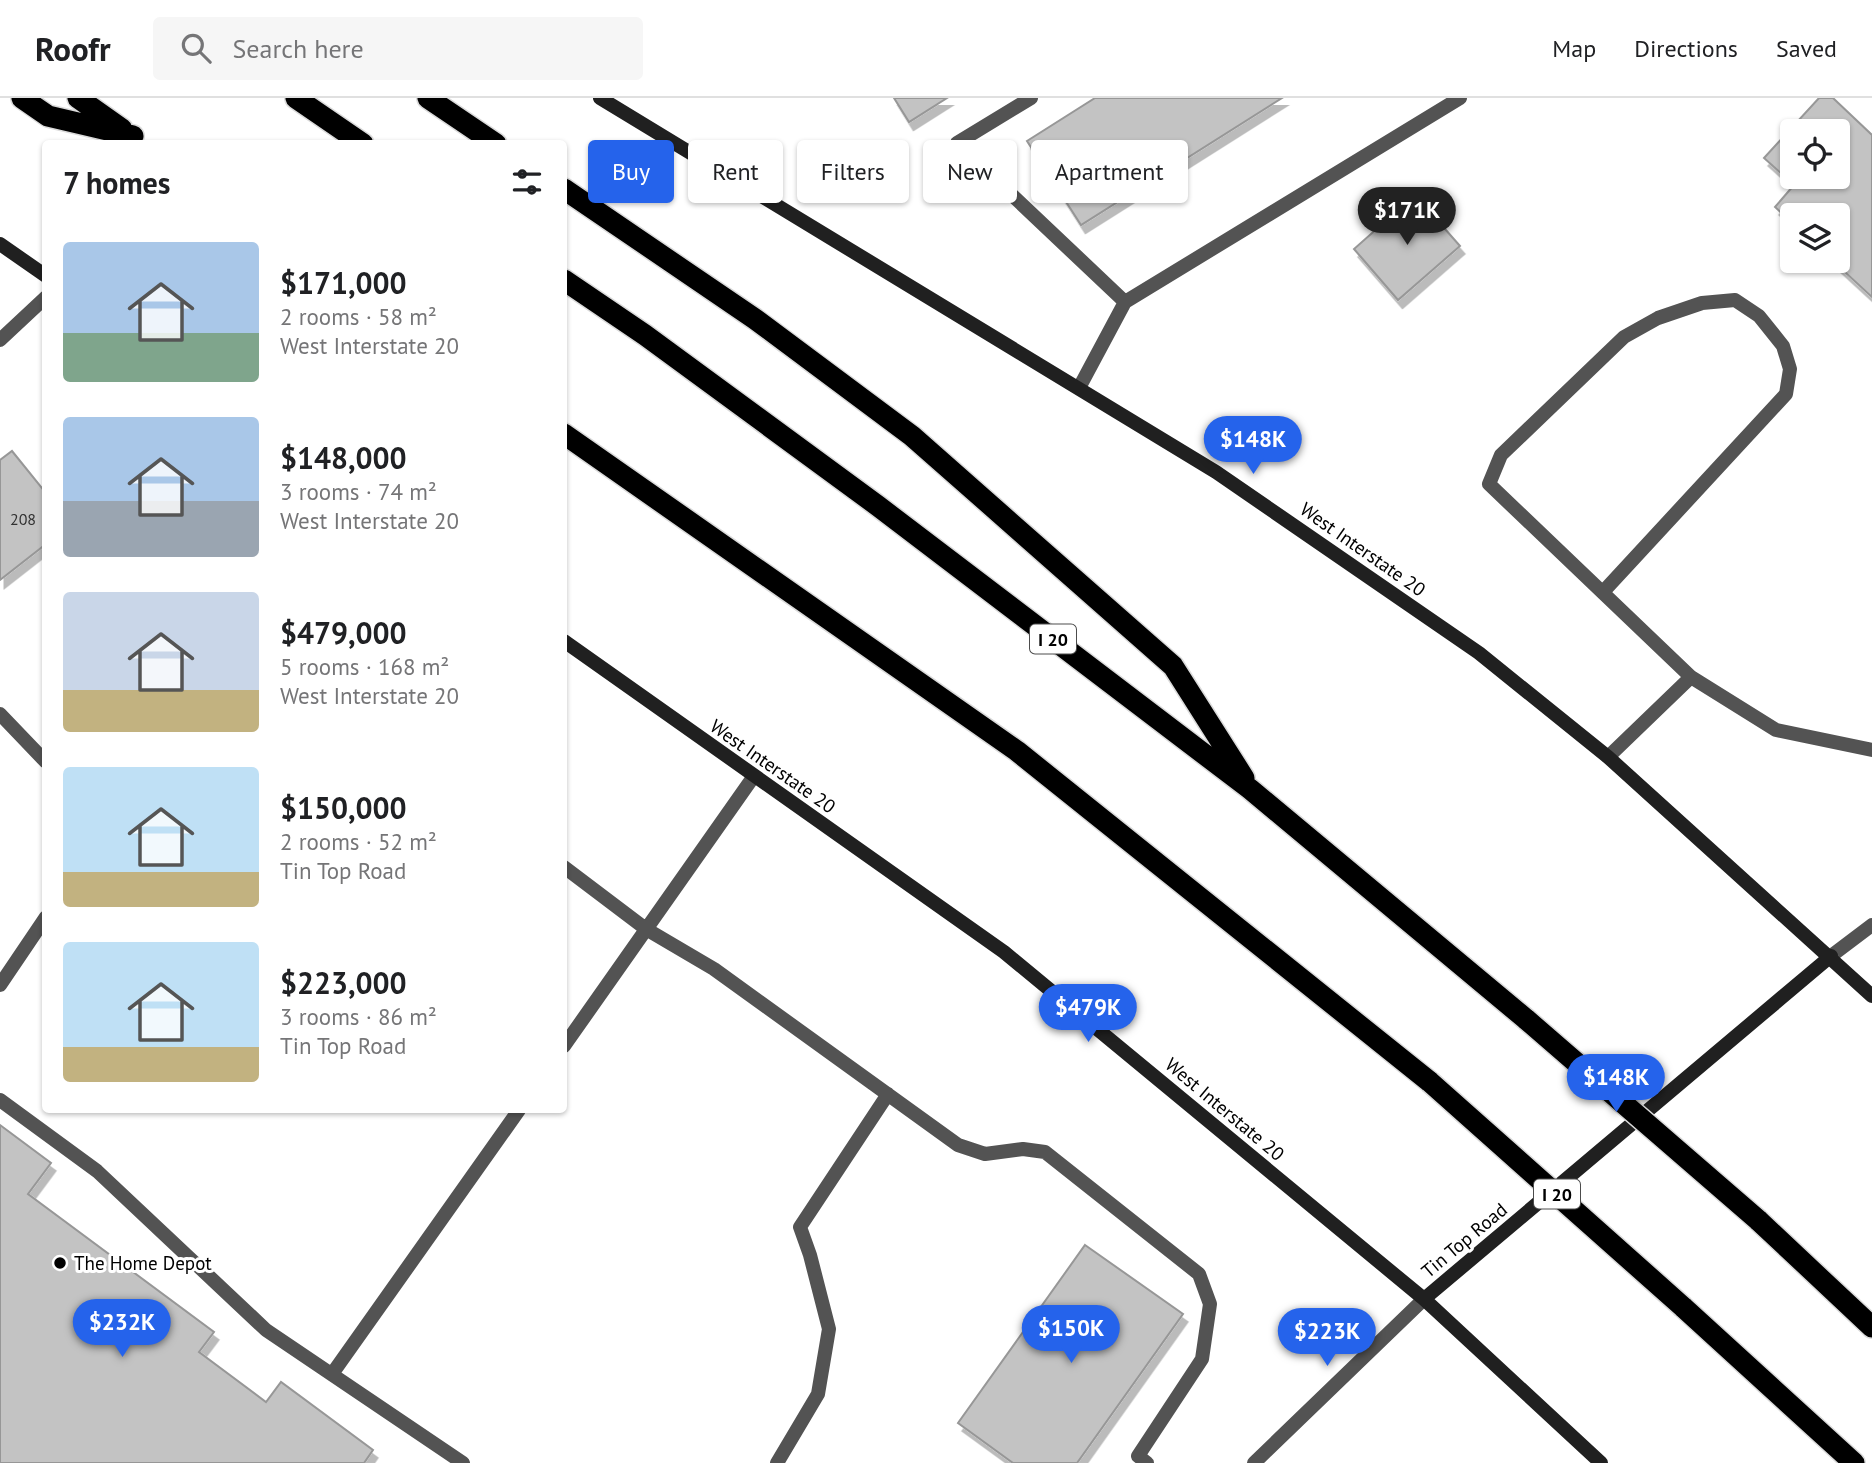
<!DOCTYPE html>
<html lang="en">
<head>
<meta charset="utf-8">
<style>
	:root { --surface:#fff; --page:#f6f6f6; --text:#202124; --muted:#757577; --line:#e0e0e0; --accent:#2563eb }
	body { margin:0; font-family:"PT Sans",sans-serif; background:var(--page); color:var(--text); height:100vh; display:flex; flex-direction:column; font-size:26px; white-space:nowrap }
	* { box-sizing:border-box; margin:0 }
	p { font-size:23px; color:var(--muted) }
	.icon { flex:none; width:38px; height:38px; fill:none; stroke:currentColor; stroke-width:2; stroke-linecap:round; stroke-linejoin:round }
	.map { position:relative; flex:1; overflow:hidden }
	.details { position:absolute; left:42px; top:42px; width:525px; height:973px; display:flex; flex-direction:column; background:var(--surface); border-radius:7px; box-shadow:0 2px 5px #0004 }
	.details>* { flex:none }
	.guide { position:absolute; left:588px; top:42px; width:665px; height:63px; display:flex; gap:14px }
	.tools { position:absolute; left:1780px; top:21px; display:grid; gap:14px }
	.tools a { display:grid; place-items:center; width:70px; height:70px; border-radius:7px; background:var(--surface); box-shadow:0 2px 5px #0004; font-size:35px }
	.price { position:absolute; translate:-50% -60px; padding:0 16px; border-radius:24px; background:var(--accent); color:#fff; font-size:23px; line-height:46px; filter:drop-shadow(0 2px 4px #0008) }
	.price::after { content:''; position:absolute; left:50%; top:42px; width:21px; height:16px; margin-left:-10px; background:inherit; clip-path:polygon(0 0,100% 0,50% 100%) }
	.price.selected { background:#222; color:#fff }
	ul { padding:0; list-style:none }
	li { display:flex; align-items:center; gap:21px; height:175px; padding:0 21px }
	li span { display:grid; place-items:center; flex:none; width:196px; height:140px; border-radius:7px; color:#555 }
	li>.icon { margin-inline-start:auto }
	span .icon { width:84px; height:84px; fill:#fffc; stroke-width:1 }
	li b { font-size:30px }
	h2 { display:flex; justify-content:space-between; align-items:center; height:84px; padding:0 21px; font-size:30px }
	.tag { padding:0 24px; border-radius:7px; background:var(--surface); box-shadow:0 2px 5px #0004; font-size:24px; line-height:63px }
	.tag.selected { background:var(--accent); color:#fff }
	header { display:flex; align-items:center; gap:42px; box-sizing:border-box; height:98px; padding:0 35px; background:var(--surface); border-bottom:2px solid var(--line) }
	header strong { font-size:33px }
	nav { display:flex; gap:38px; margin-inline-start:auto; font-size:24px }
	.search { width:490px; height:63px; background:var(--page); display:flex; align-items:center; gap:18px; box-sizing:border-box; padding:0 24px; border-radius:7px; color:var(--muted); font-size:26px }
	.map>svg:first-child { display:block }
</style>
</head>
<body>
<header>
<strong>Roofr</strong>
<div class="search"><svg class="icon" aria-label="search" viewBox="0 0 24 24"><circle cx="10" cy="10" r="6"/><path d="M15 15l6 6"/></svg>Search here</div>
<nav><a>Map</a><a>Directions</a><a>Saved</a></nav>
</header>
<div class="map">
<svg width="1872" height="1365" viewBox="0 0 1872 1365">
	<defs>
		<filter id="shadow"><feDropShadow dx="4.5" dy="8" stdDeviation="0" flood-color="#0004"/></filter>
	</defs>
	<rect width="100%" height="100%" fill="#fff"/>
	<!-- building -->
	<path fill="#c3c3c3" stroke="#979797" stroke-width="2" fill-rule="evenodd" filter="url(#shadow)" d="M894 0H947L909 24Z
		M1095 0H1282L1081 127 1027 43Z
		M1819 0H1833L1872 37V199L1833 163H1838V117H1792V125L1775 109 1794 87 1764 60ZM1792 33H1838V79H1792Z
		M1415 97 1460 148 1398 202 1354 151Z
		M12 353 46 395V446L0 482V362Z
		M0 1027 51 1065 28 1096 214 1234 199 1254 266 1304 281 1284 373 1352 364 1365H0Z
		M1085 1147 1183 1216 1077 1365H1013L958 1325Z"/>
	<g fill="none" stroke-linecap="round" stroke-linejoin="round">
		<defs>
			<path id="motorway" d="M22 0 48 18 133 38
				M78 0 122 31
				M296 0 363 46
				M428 0 496 46
				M564 91 755 221 912 338 1173 568 1244 680
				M564 182 645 237 878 408 1250 691 1527 922
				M564 336 1017 653 1430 984
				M1758 1122 1872 1229
				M1683 1209 1854 1365"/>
		</defs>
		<!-- motorway casing -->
		<use href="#motorway" stroke="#dbdbdb" stroke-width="24"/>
		<!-- service -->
		<path stroke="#535353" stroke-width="14" d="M1031 0 957 45 1125 204
			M0 242 46 199
			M1079 290 1125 204 1460 0
			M1603 494 1786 296 1790 271 1783 248 1759 218 1735 202 1702 205 1658 220 1624 239 1501 357 1489 386 1691 579
			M0 616 46 664
			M1608 659 1691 579 1776 632 1872 652
			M564 769 646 831 714 871 958 1047 985 1056 1023 1051 1045 1054 1199 1176 1210 1206 1202 1261 1138 1358 1147 1365
			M0 887 46 819
			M564 948 754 678
			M0 1002 97 1073 266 1232 463 1365
			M332 1276 519 1012
			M777 1365 818 1296 829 1231 810 1157 800 1129 888 996"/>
		<!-- tertiary -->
		<path stroke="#535353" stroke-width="14" d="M1831 858 1872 827
			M1254 1365 1424 1201"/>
		<!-- secondary -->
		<path stroke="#202020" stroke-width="14" d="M600 0 1216 374 1479 555 1608 659 1872 898
			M0 146 46 178
			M564 543 1004 854 1424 1201 1601 1365
			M1424 1201 1831 858"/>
		<!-- motorway -->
		<use href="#motorway" stroke="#000" stroke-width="21"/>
		<defs>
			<path id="motorway-bridge" d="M1527 922 1758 1122
				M1430 984 1683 1209"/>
		</defs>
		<!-- motorway-bridge casing -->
		<use href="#motorway-bridge" stroke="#dbdbdb" stroke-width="24" stroke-linecap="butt"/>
		<!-- motorway-bridge -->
		<use href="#motorway-bridge" stroke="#000" stroke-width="21"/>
	</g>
	<!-- markers -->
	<circle fill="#000" stroke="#fff" stroke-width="2.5" cx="60" cy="1165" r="7"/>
	<g text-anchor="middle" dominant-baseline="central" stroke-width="6" stroke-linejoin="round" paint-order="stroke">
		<!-- number labels -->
		<g font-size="16" fill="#313131">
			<text x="23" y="421">208</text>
		</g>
		<!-- shield labels -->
		<g fill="#fff" stroke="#4c4c4c" stroke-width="2">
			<rect x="1030" y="526.5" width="46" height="29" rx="5"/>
			<rect x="1534" y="1081.5" width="46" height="29" rx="5"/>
		</g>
		<g font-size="18" font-weight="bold" fill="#000">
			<text x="1053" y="541">I 20</text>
			<text x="1557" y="1096">I 20</text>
		</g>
		<!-- street labels -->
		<g font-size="19" fill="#000" stroke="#fff">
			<text transform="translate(1363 451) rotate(35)">West Interstate 20</text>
			<text transform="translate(773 668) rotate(35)">West Interstate 20</text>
			<text transform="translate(1225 1011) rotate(40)">West Interstate 20</text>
			<text transform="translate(1464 1142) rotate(-40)">Tin Top Road</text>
		</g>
		<!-- poi labels -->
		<g font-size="19" fill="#000" stroke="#fff" text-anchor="start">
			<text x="74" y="1165">The Home Depot</text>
		</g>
	</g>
</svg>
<div class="tools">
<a><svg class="icon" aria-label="locate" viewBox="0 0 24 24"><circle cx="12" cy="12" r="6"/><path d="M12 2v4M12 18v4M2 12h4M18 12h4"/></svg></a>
<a><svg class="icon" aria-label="layers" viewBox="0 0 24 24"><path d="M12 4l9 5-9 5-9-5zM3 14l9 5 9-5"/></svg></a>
</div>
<b class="price selected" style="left:1407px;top:149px">$171K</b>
<b class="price" style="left:1253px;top:378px">$148K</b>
<b class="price" style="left:1088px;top:946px">$479K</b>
<b class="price" style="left:1616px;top:1016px">$148K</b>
<b class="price" style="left:122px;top:1261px">$232K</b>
<b class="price" style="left:1071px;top:1267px">$150K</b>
<b class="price" style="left:1327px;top:1270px">$223K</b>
<div class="guide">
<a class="tag selected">Buy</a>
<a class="tag">Rent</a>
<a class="tag">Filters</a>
<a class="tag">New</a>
<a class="tag">Apartment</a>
</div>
<section class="details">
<h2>7 homes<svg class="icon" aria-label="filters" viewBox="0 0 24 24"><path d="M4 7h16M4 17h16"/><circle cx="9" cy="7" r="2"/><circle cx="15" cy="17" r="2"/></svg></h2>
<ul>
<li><span style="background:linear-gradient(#a9c7e8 65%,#7fa58c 0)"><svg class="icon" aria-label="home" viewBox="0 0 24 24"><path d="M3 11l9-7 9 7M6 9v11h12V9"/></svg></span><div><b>$171,000</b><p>2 rooms · 58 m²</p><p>West Interstate 20</p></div></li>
<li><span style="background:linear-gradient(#a9c7e8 60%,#9aa5b1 0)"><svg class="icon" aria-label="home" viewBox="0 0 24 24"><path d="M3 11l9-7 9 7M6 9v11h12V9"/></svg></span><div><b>$148,000</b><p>3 rooms · 74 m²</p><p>West Interstate 20</p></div></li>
<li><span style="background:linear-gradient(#c9d6e8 70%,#c2b280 0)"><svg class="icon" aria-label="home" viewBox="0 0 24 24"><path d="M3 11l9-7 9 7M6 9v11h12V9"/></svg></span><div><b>$479,000</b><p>5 rooms · 168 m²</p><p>West Interstate 20</p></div></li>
<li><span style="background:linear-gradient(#bfe0f5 75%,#c2b280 0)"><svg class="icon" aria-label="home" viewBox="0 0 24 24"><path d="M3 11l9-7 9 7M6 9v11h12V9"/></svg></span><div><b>$150,000</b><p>2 rooms · 52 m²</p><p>Tin Top Road</p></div></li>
<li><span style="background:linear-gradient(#bfe0f5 75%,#c2b280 0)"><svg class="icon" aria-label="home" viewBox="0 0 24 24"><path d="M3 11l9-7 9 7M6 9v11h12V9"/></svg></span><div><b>$223,000</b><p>3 rooms · 86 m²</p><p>Tin Top Road</p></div></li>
</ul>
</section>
</div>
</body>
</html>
